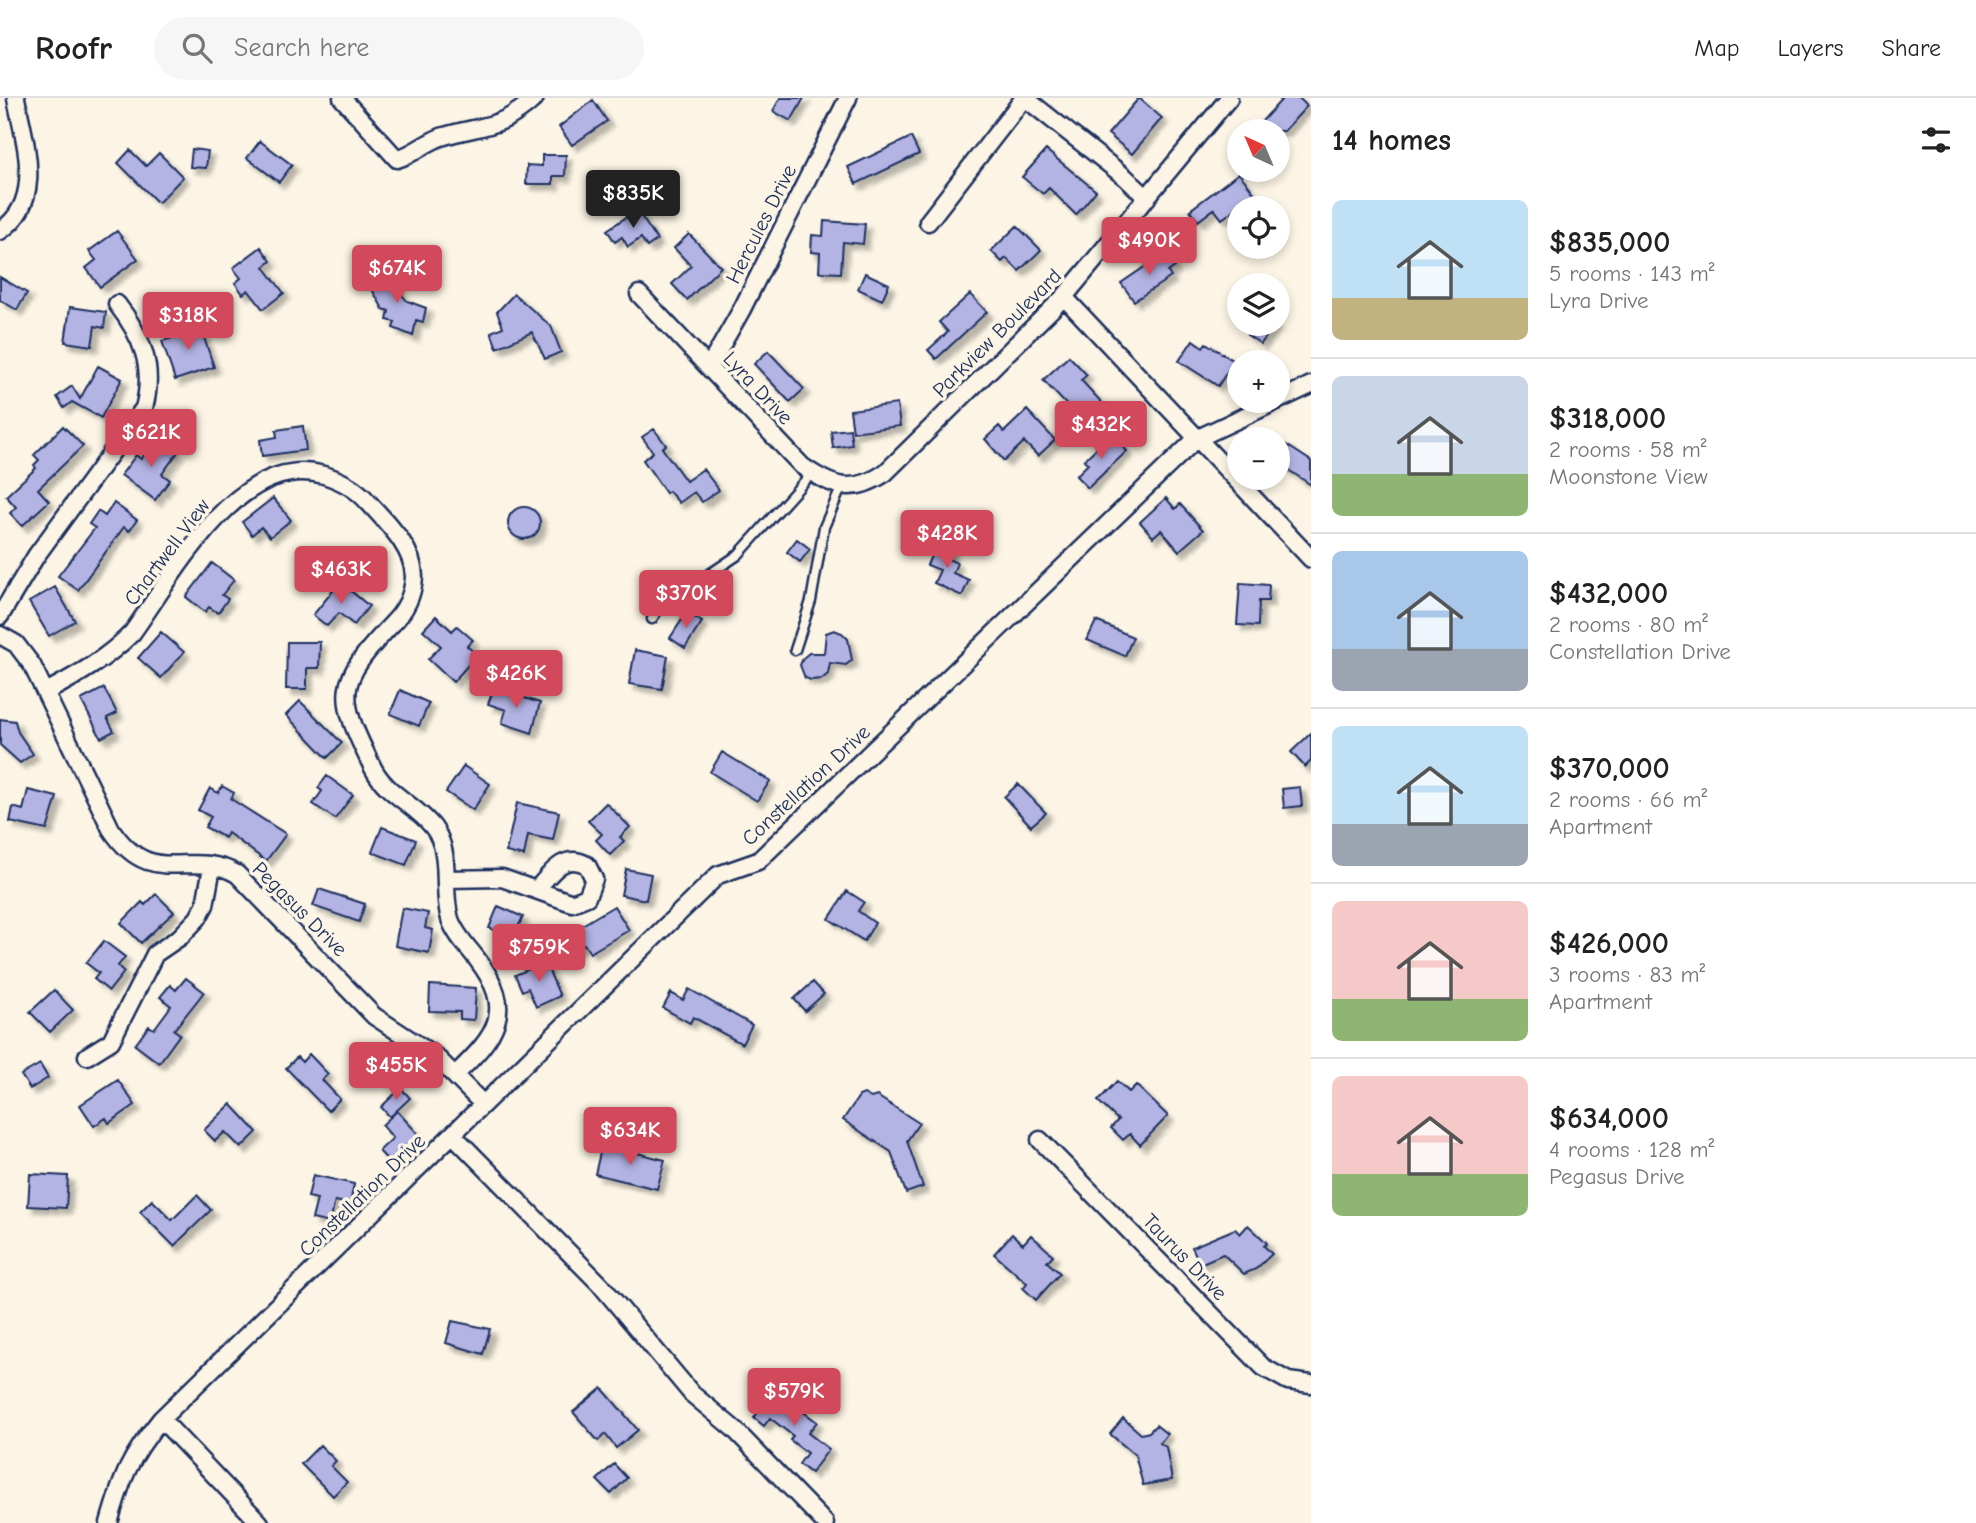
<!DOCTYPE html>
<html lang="en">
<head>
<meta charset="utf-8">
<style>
	:root { --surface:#fff; --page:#f6f6f6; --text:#222; --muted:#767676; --line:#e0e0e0; --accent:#d1495b }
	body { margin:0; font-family:"Comic Neue",sans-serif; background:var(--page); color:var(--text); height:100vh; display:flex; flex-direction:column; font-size:26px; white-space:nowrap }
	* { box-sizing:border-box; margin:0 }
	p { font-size:23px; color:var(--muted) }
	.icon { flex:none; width:38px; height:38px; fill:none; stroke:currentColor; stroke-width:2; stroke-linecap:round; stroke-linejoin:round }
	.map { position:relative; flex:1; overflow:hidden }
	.side { display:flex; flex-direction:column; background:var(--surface); width:665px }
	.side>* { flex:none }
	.needle { width:46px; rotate:316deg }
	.buttons { position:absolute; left:1227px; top:21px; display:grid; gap:14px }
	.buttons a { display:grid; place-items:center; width:63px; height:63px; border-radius:50%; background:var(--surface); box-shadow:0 4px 10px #0003; font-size:35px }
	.price { position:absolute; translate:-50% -60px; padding:0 16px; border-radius:7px; background:var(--accent); color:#fff; font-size:23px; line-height:46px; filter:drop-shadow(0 2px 4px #0008) }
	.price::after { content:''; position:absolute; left:50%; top:42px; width:21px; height:16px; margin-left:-10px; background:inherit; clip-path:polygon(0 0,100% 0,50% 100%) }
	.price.selected { background:#222; color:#fff }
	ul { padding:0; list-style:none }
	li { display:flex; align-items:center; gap:21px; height:175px; padding:0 21px }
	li+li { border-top:2px solid var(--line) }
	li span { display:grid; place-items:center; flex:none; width:196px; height:140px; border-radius:10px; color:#555 }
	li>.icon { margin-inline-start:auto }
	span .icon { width:84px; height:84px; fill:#fffc; stroke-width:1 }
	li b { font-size:30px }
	h2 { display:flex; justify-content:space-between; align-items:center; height:84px; padding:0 21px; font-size:30px }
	header { display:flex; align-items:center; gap:42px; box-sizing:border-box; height:98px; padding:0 35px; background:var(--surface); border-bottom:2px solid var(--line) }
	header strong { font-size:33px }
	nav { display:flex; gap:38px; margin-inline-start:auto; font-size:24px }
	.search { width:490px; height:63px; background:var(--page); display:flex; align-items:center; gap:18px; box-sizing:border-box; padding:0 24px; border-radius:38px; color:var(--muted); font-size:26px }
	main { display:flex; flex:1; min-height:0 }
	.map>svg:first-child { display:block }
</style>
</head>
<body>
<header>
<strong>Roofr</strong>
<div class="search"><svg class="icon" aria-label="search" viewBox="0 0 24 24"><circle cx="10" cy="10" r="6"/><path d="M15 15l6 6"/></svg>Search here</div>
<nav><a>Map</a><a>Layers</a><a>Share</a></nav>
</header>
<main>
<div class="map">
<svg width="1311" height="1425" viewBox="0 0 1311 1425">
	<defs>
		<filter id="shadow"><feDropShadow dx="5.5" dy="5.5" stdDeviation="2" flood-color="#0004"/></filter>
	</defs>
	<rect width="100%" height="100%" fill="#fcf5e5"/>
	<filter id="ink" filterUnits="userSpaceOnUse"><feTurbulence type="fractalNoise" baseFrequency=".0143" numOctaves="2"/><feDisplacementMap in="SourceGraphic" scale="14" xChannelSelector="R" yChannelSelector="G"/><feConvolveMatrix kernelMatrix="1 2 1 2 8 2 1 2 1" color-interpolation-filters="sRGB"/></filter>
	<g filter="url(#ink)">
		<!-- building -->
		<path fill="#b3b3e4" stroke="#1b2f5e" stroke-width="2" filter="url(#shadow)" d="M780 0H804L791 23 773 13Z
			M1139 0 1162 20 1132 56 1108 36Z
			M1283 0H1299L1307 8 1284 33H1253Z
			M593 2 607 23 572 47 559 29Z
			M911 39 919 56 856 86 848 69Z
			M260 43 292 67 279 84 247 60Z
			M192 51 208 53 206 70 190 69Z
			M130 52 146 68 159 55 183 79 158 105 118 65Z
			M1046 52 1096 93 1076 117 1049 90 1043 96 1022 79Z
			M542 57H566L565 78H553V86H526L527 67 542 68Z
			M1239 75 1255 96 1222 121 1214 111 1198 123 1190 112Z
			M637 112 657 142 647 149 641 140 628 149 622 139 615 144 607 132Z
			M824 123 865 126 863 146 843 144 841 175 819 174 820 155 811 154 812 137 823 138Z
			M1017 128 1041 152 1019 173 1006 160 1002 164 991 153Z
			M117 133 138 161 100 189 86 170 96 162 89 153Z
			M689 136 721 169 687 202 672 186 691 168 674 150Z
			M261 149 271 163 264 169 284 195 263 211 248 192 243 196 235 185 241 180 233 170Z
			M1165 155 1175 169 1168 174 1171 179 1134 203 1121 185Z
			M385 175 407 203 426 210 423 224 416 222 413 238 393 230 395 224 387 222 389 213 383 211 369 186Z
			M865 175 889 186 882 202 858 191Z
			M0 179 27 195 17 212 0 202Z
			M514 196 551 228 561 254 545 261 532 234 497 250 491 234 503 229 497 214Z
			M970 196 987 214 936 261 928 252 948 234 939 224Z
			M70 209 106 214 104 230 95 228 92 248 65 244Z
			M199 225 214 269 175 282 162 243 172 240 170 235Z
			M1254 226H1275L1261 246 1247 237Z
			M1193 242 1203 249 1206 245 1234 263 1218 288 1179 263Z
			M768 253 804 291 790 304 754 266Z
			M1069 258 1087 277 1081 282 1105 308 1091 321 1081 311 1075 316 1043 282Z
			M98 268 122 281 101 320 72 304 64 310 57 299 72 288 80 301Z
			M897 306 900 328 853 334 850 312Z
			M1027 312 1055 342 1038 358 1024 344 1004 363 985 341 999 328 1004 334Z
			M63 328 83 348 38 391 49 403 22 428 10 415 16 409 6 398 36 370 34 367 39 362 34 357Z
			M303 328 306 352 262 358 260 342 277 339 276 332Z
			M654 331 666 347 662 350 686 383 703 371 719 392 702 404 694 394 679 405 669 393 666 395 643 362 653 354 642 339Z
			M850 331 852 347 833 350 831 333Z
			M1111 336 1127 353 1088 390 1076 378 1088 366 1084 362Z
			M163 343 178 354 162 376 170 382 155 402 121 377 136 357 141 361 153 344 159 349Z
			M1285 346 1311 363V387L1278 365V357Z
			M273 400 291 422 270 439 261 429 252 437 242 424Z
			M1166 400 1175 411 1180 406 1203 432 1179 453 1161 432 1153 439 1140 424Z
			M114 405 137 422 129 433 124 429 78 492 58 478 95 430 89 426 98 413 105 418Z
			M508 425a16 16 0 1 1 32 0a16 16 0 1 1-32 0Z
			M797 441 810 451 800 464 787 454Z
			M937 444 952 451 948 461 957 465 953 475 969 482 962 498 934 485 940 472 927 467Z
			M212 465 234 482 222 497 228 501 218 515 209 509 205 514 186 499Z
			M340 484 369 508 354 527 339 515 327 528 313 517Z
			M1240 485 1269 487 1268 503H1259L1258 528 1237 527Z
			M55 489 75 523 49 538 29 504Z
			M687 514 702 524 685 550 670 540Z
			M436 518 452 533 457 528 473 542 467 548 477 557 453 584 428 561 441 548 423 532Z
			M1096 523 1133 539 1125 558 1087 542Z
			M834 532 842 535 848 541 852 562 846 567 830 565 828 576 822 581 811 582 805 580 800 567 803 560 809 555H824L826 535Z
			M161 534 184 554 161 580 138 560Z
			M287 544H320L319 570H307V591H286Z
			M635 552 668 558 662 591 629 586Z
			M104 590 117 615 107 620 114 633 101 640 81 602Z
			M494 590 540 605 532 635 502 625 506 612 488 606Z
			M400 592 429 605 419 628 390 616Z
			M300 603 342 645 327 660 286 617Z
			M0 621 15 623 18 634 33 656 20 665 0 647Z
			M1311 635V663L1305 669 1291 654Z
			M722 654 770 683 757 703 710 674Z
			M464 668 490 686 473 712 446 694Z
			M327 678 353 697 335 721 313 706 322 693 318 690Z
			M1018 686 1046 715 1031 728 1004 699Z
			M222 688 234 695 231 701 286 736 266 763 228 735 225 740 205 729 211 719 198 712 210 690 218 695Z
			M1300 689 1302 708 1284 710 1282 691Z
			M28 692 57 699 47 732 10 724 13 709 23 712Z
			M517 705 559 714 553 742 528 737 524 758 506 754Z
			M606 705 630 729 620 739 624 743 610 757 596 742 602 736 588 723Z
			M382 729 416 742 406 767 372 754Z
			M626 771 651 776 646 802 621 797Z
			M319 791 365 806 359 824 313 808Z
			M847 793 864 804 858 813 875 825 864 843 829 821Z
			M156 796 174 814 141 845 121 825 142 804 145 807Z
			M498 808 523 819 516 833 524 837 517 852 499 844 502 836 489 830Z
			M614 808 629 832 590 855 584 846 575 851 567 836Z
			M402 810 428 815 425 830 433 832 429 855 395 848Z
			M104 843 125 859 118 868 124 874 109 893 94 881 99 875 86 865Z
			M545 864 560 898 536 909 528 890 522 893 515 877Z
			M186 880 204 894 174 932 180 936 159 965 135 947 149 928 154 931 171 908 160 899 170 887 176 892Z
			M813 884 824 896 805 913 794 901Z
			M430 887 476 890 474 922 460 921V914L429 913Z
			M689 891 752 927 742 946 693 919 690 925 663 910 671 895 683 902Z
			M54 892 73 912 50 934 30 914Z
			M309 956 328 976 322 982 340 1001 328 1013 286 970 297 959 302 964Z
			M40 966 48 980 30 991 21 977Z
			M118 982 135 1007 109 1025 106 1020 94 1028 80 1007Z
			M1117 983 1129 994 1136 987 1168 1018 1140 1047 1130 1036 1123 1042 1111 1030 1118 1022 1098 1003Z
			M401 990 410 1000 390 1019 381 1009Z
			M864 996 871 1000 877 998 919 1025 907 1043 923 1089 906 1095 891 1054 843 1022 859 998Z
			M231 1006 257 1034 241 1050 225 1034 215 1043 204 1032Z
			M397 1013 422 1040 392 1067 379 1053 393 1040 382 1027Z
			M602 1046 665 1062 657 1091 595 1076Z
			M30 1076 68 1078 66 1110 28 1108Z
			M313 1077 354 1086 350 1106 335 1103 330 1125 312 1121 317 1101 308 1099Z
			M197 1097 211 1112 174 1148 140 1114 152 1102 172 1122Z
			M1248 1127 1267 1145 1264 1148 1272 1156 1256 1171 1244 1176 1223 1156 1200 1166 1192 1149 1235 1131 1240 1136Z
			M1012 1136 1023 1146 1031 1137 1053 1157 1047 1164 1060 1175 1036 1202 1023 1190 1027 1185 994 1156Z
			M452 1223 490 1231 483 1256 446 1245Z
			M602 1290 638 1332 616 1350 605 1336 598 1343 573 1314Z
			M774 1292 817 1324 808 1335 829 1351 811 1375 799 1366 807 1355 790 1342 793 1338 770 1320 764 1328 754 1320Z
			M1123 1320 1141 1336 1149 1334 1156 1327 1167 1336 1160 1345 1166 1349 1172 1382 1143 1387 1135 1357 1110 1336Z
			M320 1347 336 1363 331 1368 347 1384 333 1398 301 1366Z
			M614 1366 627 1380 611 1396 597 1382Z"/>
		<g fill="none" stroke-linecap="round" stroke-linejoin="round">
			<defs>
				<path id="lane" d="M652 521 659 510 738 457 812 375
					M795 552 811 503 824 429 842 388"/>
				<path id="street" d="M342 0 397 61C412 57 425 45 441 39 482 26 499 33 535 0
					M1025 0 1125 79 1147 100
					M928 124 1024 0
					M0 133C46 103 24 43 16 0
					M639 196 802 368C832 389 852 397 885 375L1064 199 1229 0
					M1064 199 1311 461
					M709 269 742 211 848 0
					M0 518 36 458 144 310C155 269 142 238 117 206
					M0 537 16 546 32 567 111 731C152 793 189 749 237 776L374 918 435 958 483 1006
					M46 594C78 577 106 561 132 535 174 477 239 353 324 377 340 382 357 391 368 404 387 425 414 450 414 479 413 498 405 513 392 526 336 585 336 596 373 670 387 697 415 706 433 729 453 755 441 791 450 821 455 836 467 848 477 861 516 912 497 937 455 977
					M446 781 502 780 572 805 587 799 594 781 587 767C564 754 551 775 537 791
					M87 958 111 943 155 856 180 839 198 820 205 807 212 769
					M454 1038 600 1186 692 1296 734 1331 825 1425
					M1040 1042 1263 1269 1288 1283 1311 1286
					M161 1321 260 1425
					M109 1425C122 1379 130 1359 161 1321L718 777 758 763 1196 341 1311 287"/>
			</defs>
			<!-- lane casing -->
			<use href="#lane" stroke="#1b2f5e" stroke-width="13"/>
			<!-- street casing -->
			<use href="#street" stroke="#1b2f5e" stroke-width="21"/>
			<!-- lane -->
			<use href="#lane" stroke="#fcf5e5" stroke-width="8"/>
			<!-- street -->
			<use href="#street" stroke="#fcf5e5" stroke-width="16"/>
		</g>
	</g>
	<g text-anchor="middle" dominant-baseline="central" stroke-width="7" stroke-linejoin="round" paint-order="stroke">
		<!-- street labels -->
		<g font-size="21" fill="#1b2f5e" stroke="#fcf5e5">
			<text transform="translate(761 126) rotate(-63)">Hercules Drive</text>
			<text transform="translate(997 235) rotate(-45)">Parkview Boulevard</text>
			<text transform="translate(758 290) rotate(47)">Lyra Drive</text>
			<text transform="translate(167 454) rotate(-53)">Chartwell View</text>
			<text transform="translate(806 687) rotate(-43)">Constellation Drive</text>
			<text transform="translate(300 811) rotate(45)">Pegasus Drive</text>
			<text transform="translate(362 1097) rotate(-44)">Constellation Drive</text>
			<text transform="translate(1185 1159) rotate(46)">Taurus Drive</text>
		</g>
	</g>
</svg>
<div class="buttons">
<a><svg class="needle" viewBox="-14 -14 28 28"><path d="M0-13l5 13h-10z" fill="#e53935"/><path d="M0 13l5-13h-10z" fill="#767676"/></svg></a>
<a><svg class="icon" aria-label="locate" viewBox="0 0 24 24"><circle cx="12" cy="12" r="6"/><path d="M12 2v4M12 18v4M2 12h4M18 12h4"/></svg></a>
<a><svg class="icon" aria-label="layers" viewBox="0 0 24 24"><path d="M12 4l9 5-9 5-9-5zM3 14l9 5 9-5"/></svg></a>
<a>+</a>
<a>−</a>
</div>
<b class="price selected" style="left:633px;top:132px">$835K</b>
<b class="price" style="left:1149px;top:179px">$490K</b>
<b class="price" style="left:397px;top:207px">$674K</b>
<b class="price" style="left:188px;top:254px">$318K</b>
<b class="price" style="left:1101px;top:363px">$432K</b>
<b class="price" style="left:151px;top:371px">$621K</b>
<b class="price" style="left:947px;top:472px">$428K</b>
<b class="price" style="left:341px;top:508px">$463K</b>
<b class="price" style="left:686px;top:532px">$370K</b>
<b class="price" style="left:516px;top:612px">$426K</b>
<b class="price" style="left:539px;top:886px">$759K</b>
<b class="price" style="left:396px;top:1004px">$455K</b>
<b class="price" style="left:630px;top:1069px">$634K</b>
<b class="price" style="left:794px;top:1330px">$579K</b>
</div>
<section class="side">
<h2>14 homes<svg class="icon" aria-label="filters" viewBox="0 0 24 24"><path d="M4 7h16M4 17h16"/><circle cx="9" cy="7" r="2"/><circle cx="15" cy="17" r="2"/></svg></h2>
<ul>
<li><span style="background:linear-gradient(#bfe0f5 70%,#c2b280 0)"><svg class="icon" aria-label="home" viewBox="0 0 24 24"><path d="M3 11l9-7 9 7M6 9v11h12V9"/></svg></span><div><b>$835,000</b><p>5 rooms · 143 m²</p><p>Lyra Drive</p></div></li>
<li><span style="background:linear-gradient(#c9d6e8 70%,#8fb573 0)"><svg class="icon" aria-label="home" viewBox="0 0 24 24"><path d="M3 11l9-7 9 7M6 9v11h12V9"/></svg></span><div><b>$318,000</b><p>2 rooms · 58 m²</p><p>Moonstone View</p></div></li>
<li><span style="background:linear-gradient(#a9c7e8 70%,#9aa5b1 0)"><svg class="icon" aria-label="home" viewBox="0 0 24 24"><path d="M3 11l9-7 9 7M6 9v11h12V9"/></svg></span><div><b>$432,000</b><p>2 rooms · 80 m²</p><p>Constellation Drive</p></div></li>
<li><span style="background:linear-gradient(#bfe0f5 70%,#9aa5b1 0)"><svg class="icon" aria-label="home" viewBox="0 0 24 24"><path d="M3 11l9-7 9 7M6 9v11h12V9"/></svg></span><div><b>$370,000</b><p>2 rooms · 66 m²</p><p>Apartment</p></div></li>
<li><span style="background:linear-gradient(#f6c9c9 70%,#8fb573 0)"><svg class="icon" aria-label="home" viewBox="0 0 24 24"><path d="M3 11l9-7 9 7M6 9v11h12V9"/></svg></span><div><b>$426,000</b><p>3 rooms · 83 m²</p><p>Apartment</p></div></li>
<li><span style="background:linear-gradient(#f6c9c9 70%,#8fb573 0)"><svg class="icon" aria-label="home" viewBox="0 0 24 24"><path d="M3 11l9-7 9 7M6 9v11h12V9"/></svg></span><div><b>$634,000</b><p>4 rooms · 128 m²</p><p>Pegasus Drive</p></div></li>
</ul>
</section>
</main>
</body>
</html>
